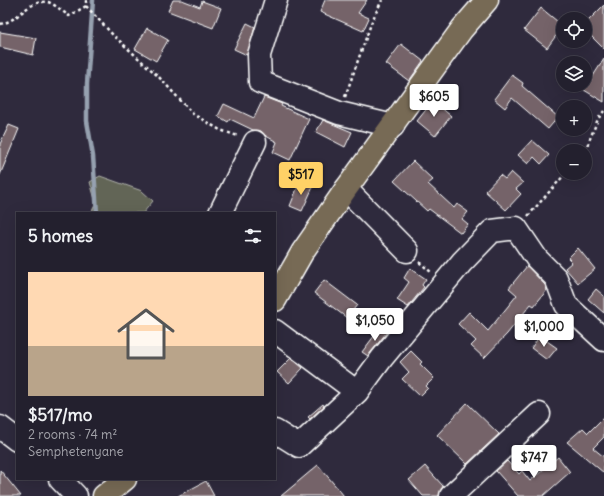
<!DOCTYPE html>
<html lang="en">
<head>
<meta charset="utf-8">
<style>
	:root { --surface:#23202e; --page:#2b2836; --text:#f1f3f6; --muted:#a3a3aa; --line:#403e4a; --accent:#ffd166 }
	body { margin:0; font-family:Delius,sans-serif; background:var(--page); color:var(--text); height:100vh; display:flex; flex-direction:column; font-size:15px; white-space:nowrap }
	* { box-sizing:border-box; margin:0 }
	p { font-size:13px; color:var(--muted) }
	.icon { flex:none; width:22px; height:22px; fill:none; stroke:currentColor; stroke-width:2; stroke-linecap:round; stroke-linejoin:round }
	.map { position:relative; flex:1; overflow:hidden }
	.drawer { position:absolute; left:16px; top:212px; width:260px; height:268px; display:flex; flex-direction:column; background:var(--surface); border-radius:0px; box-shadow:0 4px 16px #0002,0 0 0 1px var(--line) }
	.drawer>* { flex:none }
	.fabs { position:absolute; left:556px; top:12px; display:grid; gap:8px }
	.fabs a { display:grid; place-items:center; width:36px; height:36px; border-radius:50%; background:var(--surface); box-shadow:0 4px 16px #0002,0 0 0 1px var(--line); font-size:20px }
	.price { position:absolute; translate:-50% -34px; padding:0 9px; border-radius:4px; background:#fff; color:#222; font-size:13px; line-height:26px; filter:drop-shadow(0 1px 2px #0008) }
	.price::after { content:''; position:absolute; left:50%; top:24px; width:12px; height:9px; margin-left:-6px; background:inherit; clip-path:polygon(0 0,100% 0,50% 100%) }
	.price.selected { background:var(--accent); color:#111 }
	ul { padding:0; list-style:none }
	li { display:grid; align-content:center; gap:8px; height:212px; padding:0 12px }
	li span { display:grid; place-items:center; height:124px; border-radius:0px; color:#555 }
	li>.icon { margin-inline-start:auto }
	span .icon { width:72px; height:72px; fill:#fffc; stroke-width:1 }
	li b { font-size:17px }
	h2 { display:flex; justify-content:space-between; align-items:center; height:48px; padding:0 12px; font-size:17px }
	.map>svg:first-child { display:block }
</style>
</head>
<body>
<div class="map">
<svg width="604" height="496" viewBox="0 0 604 496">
	<rect width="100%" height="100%" fill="#2f2a3d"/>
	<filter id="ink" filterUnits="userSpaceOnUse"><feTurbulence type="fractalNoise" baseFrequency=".025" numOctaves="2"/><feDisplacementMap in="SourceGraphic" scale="8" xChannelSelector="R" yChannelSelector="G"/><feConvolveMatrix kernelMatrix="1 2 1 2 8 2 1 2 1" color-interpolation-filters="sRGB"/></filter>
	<g filter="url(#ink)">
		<!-- green -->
		<path fill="#626557" stroke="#b0b2ab" d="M100 176 142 191 153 201 143 213H91L96 203 90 182Z"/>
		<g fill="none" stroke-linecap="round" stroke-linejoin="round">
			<!-- stream -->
			<path stroke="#96a1b0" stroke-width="4.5" d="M93 0 87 84V121L93 156 97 213"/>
		</g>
		<!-- building -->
		<path fill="#756369" stroke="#fff" d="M173 0H182L200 7 202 1 221 8 213 28 168 11Z
			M325 0H367L358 13 369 18 363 31 320 12Z
			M604 5V49L585 30V24Z
			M541 8 563 26 547 48 524 30Z
			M247 23 255 27 247 55 234 49Z
			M147 28 168 40 156 61 135 49Z
			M0 32 36 38 33 55 0 47Z
			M401 44 423 61 409 81 386 64Z
			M604 59V102L584 90Z
			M512 75 523 83 522 86 558 117 548 129 512 98 505 108 494 99Z
			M264 97 282 104 281 106 309 119 290 160 273 152 277 142 266 136 261 131 253 130 230 119 228 122 218 116 224 104 254 118Z
			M433 101 451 116 435 136 417 121Z
			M323 120 352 132 345 147 316 132Z
			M9 125 19 129 0 175V144Z
			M532 140 549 155 541 164 534 157 528 164 518 155Z
			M413 161 433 180 428 184 454 208 457 204 468 212 462 219 468 224 461 233 429 209 427 211 394 181Z
			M511 172 523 183 516 189 521 194 506 210 485 191 500 175 505 179Z
			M300 181 313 187 302 211 290 206Z
			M578 248 595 269 578 283 565 268 572 262 568 258Z
			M527 266 545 285 547 290 534 306 531 304 507 334 484 358 471 346 476 341 458 324 469 312 488 331 517 295 509 288Z
			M410 268 426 279 422 285 424 287 408 307 397 300 409 282 404 278Z
			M324 280 357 305 347 318 314 293Z
			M596 289 604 296V313L588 299Z
			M381 327 387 332 368 356 362 352Z
			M540 336 557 348 547 360 531 348Z
			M411 351 422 362 420 364 434 378 426 386 428 388 420 396 402 379 409 372 400 362Z
			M291 358 303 368 289 383 277 372Z
			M467 403 499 434 467 464 437 435Z
			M323 404 324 406 310 419 308 417Z
			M604 417V437L593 448 604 457V473L567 442 583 428 588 433Z
			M558 457 570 472 543 496H518L496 471 507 461 519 474 522 471 530 481Z
			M318 465 344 496H281L299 481Z
			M425 466 443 486 439 496H423L409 480Z
			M0 470 21 496H0Z
			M206 481 214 496H178Z"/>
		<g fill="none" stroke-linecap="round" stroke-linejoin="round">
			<defs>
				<path id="minor" d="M276 0 259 55 260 82 339 113 393 126
					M346 189 407 251
					M220 213 255 142
					M275 331 357 392
					M0 427 17 440
					M275 431 299 446 357 392 382 358 462 262 492 231 516 228 537 259 556 278 566 305 604 340
					M60 479 76 496
					M451 496 539 414"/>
				<path id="major" d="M275 300 303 251 346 189 462 29 487 0
					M104 496 125 479"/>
			</defs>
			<!-- minor casing -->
			<use href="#minor" stroke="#fff" stroke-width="25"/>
			<!-- major casing -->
			<use href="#major" stroke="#fff" stroke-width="25"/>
			<!-- path -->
			<path stroke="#fff" stroke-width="2.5" stroke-dasharray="3 3" stroke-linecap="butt" d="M86 6 113 35 158 76 193 114 220 130 238 136
				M0 24C20 21 26 0 48 2 56 5 63 12 69 16L86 6V0
				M345 97 372 21 382 0
				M585 151 598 119 604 111
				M528 216 566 173
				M419 262 431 272"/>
			<!-- minor -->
			<use href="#minor" stroke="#2f2a3d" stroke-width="22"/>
			<!-- major -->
			<use href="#major" stroke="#776a54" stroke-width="22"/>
		</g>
	</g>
</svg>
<div class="fabs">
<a><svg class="icon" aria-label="locate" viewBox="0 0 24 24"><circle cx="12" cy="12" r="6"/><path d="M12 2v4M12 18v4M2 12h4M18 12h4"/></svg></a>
<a><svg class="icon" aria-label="layers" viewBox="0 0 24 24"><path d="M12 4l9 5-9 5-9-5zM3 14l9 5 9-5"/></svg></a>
<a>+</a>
<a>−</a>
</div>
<b class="price" style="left:434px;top:118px">$605</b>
<b class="price selected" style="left:301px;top:196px">$517</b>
<b class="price" style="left:375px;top:342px">$1,050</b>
<b class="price" style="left:544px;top:348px">$1,000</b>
<b class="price" style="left:534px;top:479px">$747</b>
<section class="drawer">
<h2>5 homes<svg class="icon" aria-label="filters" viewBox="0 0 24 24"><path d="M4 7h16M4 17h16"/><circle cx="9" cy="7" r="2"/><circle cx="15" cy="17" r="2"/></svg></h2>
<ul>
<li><span style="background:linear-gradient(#ffd9b3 60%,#b9a48a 0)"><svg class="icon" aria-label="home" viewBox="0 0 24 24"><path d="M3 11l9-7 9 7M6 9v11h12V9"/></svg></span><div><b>$517/mo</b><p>2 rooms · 74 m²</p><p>Semphetenyane</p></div></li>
</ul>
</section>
</div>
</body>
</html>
